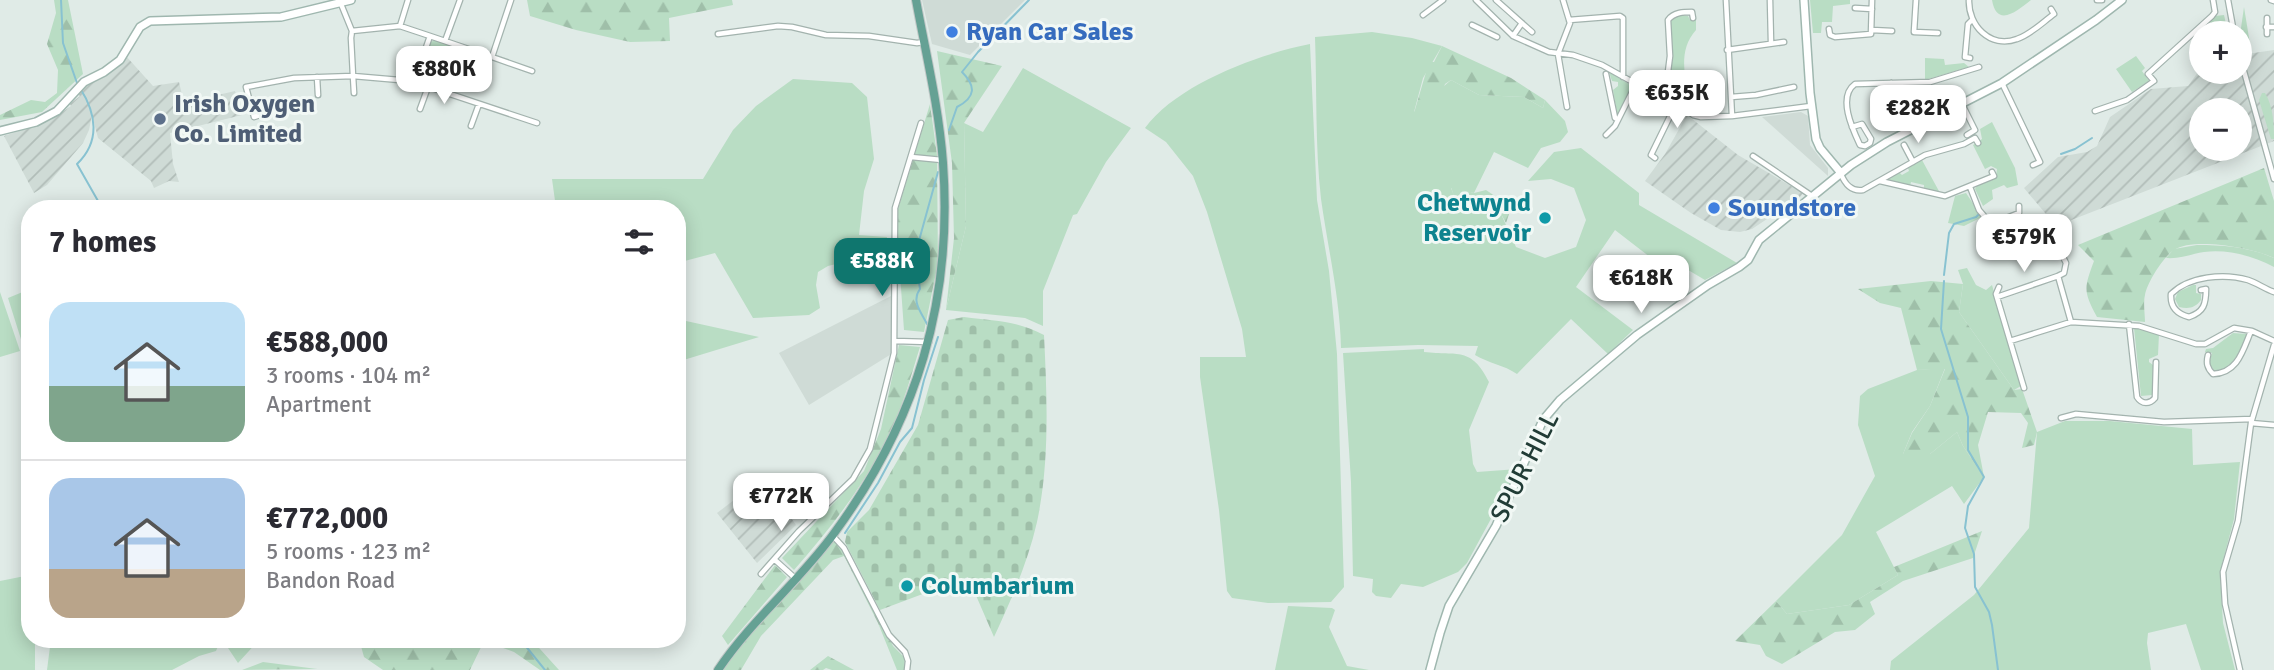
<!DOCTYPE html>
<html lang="en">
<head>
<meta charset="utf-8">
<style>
	:root { --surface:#fff; --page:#f2f2f3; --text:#2b2b33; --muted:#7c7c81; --line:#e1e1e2; --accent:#0f766e }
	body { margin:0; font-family:Signika,sans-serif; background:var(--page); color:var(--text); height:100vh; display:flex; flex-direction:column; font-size:26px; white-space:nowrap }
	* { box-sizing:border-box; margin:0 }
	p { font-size:23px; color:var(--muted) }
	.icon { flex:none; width:38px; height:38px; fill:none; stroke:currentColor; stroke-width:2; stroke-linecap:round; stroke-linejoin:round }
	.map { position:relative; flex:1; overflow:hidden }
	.sheet { position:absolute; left:21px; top:200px; width:665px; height:448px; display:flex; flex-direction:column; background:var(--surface); border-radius:28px; box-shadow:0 4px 18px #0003 }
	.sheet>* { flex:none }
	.tools { position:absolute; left:2189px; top:21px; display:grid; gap:14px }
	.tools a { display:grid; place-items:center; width:63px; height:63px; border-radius:50%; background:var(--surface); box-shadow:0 4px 18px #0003; font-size:35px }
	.price { position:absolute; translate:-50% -60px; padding:0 16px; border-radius:14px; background:#fff; color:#222; font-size:23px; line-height:46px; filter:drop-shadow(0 2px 4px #0008) }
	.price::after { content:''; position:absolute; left:50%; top:42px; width:21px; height:16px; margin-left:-10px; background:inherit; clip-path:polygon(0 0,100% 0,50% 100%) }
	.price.active { background:var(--accent); color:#fff }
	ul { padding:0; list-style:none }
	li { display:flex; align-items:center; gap:21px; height:175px; padding:0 28px }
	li+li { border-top:2px solid var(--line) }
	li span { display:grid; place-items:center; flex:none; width:196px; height:140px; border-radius:21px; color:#555 }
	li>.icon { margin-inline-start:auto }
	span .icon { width:84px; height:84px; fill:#fffc; stroke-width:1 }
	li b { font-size:30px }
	h2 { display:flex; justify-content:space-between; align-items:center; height:84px; padding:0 28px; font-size:30px }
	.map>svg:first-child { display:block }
</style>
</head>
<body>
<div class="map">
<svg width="2274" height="670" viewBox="0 0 2274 670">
	<defs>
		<pattern id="industrial-furrows" width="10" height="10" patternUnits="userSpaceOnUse" patternTransform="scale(1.75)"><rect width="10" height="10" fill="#cfdbd6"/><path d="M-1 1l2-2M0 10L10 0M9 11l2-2" fill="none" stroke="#b1bdb8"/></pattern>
		<pattern id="forest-firs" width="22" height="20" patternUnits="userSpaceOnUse" patternTransform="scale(1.75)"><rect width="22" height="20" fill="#b9ddc4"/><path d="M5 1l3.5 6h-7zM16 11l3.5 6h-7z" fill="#9fbfa9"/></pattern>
		<pattern id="cemetery-stones" width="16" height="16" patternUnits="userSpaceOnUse" patternTransform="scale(1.75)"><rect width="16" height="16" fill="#b9ddc4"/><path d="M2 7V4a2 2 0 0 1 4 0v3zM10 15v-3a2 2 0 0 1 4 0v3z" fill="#9fbfa9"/></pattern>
	</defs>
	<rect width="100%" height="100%" fill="#e0ebe7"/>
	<!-- built -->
	<path fill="#cfdbd6" d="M922 0H1025L970 55 932 44Z
		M1801 112 1808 116 1810 145 1828 168V176L1762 117Z
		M891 296 893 353 809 405 779 353Z"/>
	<!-- industrial -->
	<path fill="url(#industrial-furrows)" fill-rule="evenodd" d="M2274 50V141L2056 226 2024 188 2058 157 2087 152 2097 146 2110 117 2151 89 2188 86 2201 68 2202 72H2240V55ZM2202 110H2240V149H2202Z
		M126 56 153 86 179 82 184 103 235 91 242 115 170 133 173 164 179 182 169 181 154 188 151 181 98 138 92 115 89 130 83 143 47 185 34 193 4 136 51 120 71 106 70 104 80 96 77 93 87 82 97 80 118 67Z
		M1687 115 1738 155 1803 193 1793 207 1780 219H1767L1752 229 1740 232 1721 230 1691 213 1645 181 1665 154Z
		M763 478 796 525 757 563 717 513Z"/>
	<!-- green -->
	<path fill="#b9ddc4" d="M1810 0H1850V4L1833 6 1832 22H1822L1821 33H1813Z
		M1992 0H2031C2018 10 1997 29 1992 0Z
		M2244 7 2251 50 2243 47 2241 28Z
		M1681 15 1688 16 1690 20H1696V30C1677 51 1686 77 1688 103L1670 91 1671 82H1674L1675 72 1671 71 1670 22 1674 17Z
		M2224 15 2228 33H2214L2210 21 2215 16Z
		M1372 32 1412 38 1442 46 1423 78 1414 112 1451 80 1479 95 1524 97 1543 108 1545 100 1565 121 1568 132 1560 142 1541 148 1528 168 1494 152 1474 193 1451 188 1457 203 1501 214 1516 247 1545 258 1576 247 1586 220 1574 188 1551 179 1528 181 1554 152 1581 148 1639 193V205L1737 263 1705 280 1678 264 1668 271 1615 230 1576 287 1633 330 1608 354 1571 319 1517 374C1504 365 1488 363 1475 355L1478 346 1418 345 1341 348C1340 298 1328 249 1321 199 1315 145 1317 91 1315 37Z
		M434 40 465 50 452 90 447 88 446 91 418 81 430 43Z
		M1310 44 1317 200 1329 271 1337 354 1344 587 1331 602 1268 603 1232 598 1227 591 1219 510 1200 377V357H1246L1242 329 1207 212 1193 176 1166 142 1145 128C1177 84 1259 54 1310 44Z
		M2136 56 2145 68 2142 71 2149 81 2132 92 2116 69Z
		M1925 58 1944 59 1945 65 1964 63 1969 67 1925 80Z
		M1023 68 1131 128 1106 162 1077 214 1073 215 1043 291V326L1025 318 946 310 966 226 964 123 983 132Z
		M1609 72 1632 86 1619 113H1617L1613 90 1618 86V82L1612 81Z
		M793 79 852 83 867 97 874 159 864 191 859 235 887 237 885 252 828 266 818 272 816 285 820 308 809 315 753 318 715 253 677 263V208H556L552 179H703L733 130 756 106Z
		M2262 93H2265C2273 106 2274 123 2274 139H2271L2259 100Z
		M1992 122 2015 168 2018 185 2007 188 2004 185 1992 190 1993 199 1983 206 1975 189 1978 184 1996 177 1997 169 1991 166 1985 169 1973 145 1982 139 1980 129Z
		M1922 160 1940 193 1924 190V185L1911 182 1910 186 1887 180 1899 172 1902 175 1909 171 1908 168Z
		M1966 193 1982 217 1964 226 1948 223 1955 196Z
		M2197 245C2224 245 2249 247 2274 258V267C2254 256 2228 249 2204 252 2191 254 2181 259 2166 258L2174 249Z
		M1967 268 1976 285 1986 290 1992 285 2021 386 2014 390 1959 312 1963 284 1958 270Z
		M2193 285H2196V293L2201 294V300C2195 308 2189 309 2179 307L2175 299 2178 292Z
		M30 289V350L25 352 8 298Z
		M0 292 20 351 0 357Z
		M677 319 759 337 677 362Z
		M2134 328 2159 334 2158 355 2149 359V362L2153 365 2152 395 2141 396Z
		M2233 333 2247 334C2240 349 2234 370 2215 371L2209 364 2212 353 2205 352 2206 349 2213 348Z
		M1424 349V352C1458 356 1471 346 1489 382L1469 430 1473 464 1477 472 1518 469 1467 563 1458 572 1423 587 1401 584 1391 598 1376 596 1372 592 1373 579 1353 576 1351 482 1343 353Z
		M1945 368 1930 406 1912 432 1903 454H1930L1957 432 1963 446 1984 477 1964 504 1952 486 1876 532 1898 575 1849 605 1787 614 1776 601 1842 535 1875 476 1858 425 1860 396 1868 389 1917 370Z
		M2065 421H2110L2192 429 2193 465 2240 462 2234 519 2220 572 2223 623 2235 670H2201L2186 624 2148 633 2147 643 2151 670H1890L1891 661 1974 595 2029 528 2037 432Z
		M25 576 30 577V639H35V670H0V581Z
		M1288 606 1332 608 1335 610 1329 627 1347 666 1369 670H1275Z
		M51 639H221L216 651 199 656 172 670H47Z"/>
	<!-- forest -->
	<path fill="url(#forest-firs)" d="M54 0H68L83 74 42 112 0 120V115L31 100 45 102 57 93 58 70 47 44 56 13Z
		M527 0H732L733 5 669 18 670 41 630 42 576 30 530 16Z
		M1442 46 1511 78 1545 100 1543 108 1524 97 1479 95 1451 80 1445 84 1439 102 1414 113 1429 62H1434Z
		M937 51 1002 66 964 123 966 226 946 310 954 238 952 163Z
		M930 104 937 155 938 263 924 332 904 330 898 246V209Z
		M2264 168 2274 201V258C2253 248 2194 237 2174 250 2163 257 2147 283 2145 295 2143 303 2145 314 2145 322L2097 317C2083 291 2084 288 2094 261L2078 245Z
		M1451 187 1474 193 1486 190 1507 204 1510 211 1506 223 1501 214 1456 203Z
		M1931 281 1963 284 1959 312 2014 390 2022 389 2037 432 2034 445 2022 448 2028 423 2021 413 1988 412 1978 445 1984 477 1963 446 1957 432 1930 454H1903L1912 433 1930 406 1945 369 1917 370 1901 308 1880 303 1858 289Z
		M899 345 920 347C913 369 907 392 898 414 877 469 833 526 794 570L782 558 864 471 881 429Z
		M1982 531 1973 558 1903 581 1870 602 1875 614 1855 630 1835 632 1782 664 1766 656 1760 645 1735 641 1776 601 1787 614 1849 605 1898 575 1894 567Z
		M834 541 850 552 893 646 905 658 904 670H897L878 623 844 556 833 560 761 636 741 670H723L730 658Z
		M775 565 787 577 728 645 722 636Z
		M222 639H260L238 663Z
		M359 639H531L559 670H540L514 652 484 641 470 670H383L364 657Z
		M828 656 854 670H832L826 668 823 670H810Z
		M263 662 317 669 242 670Z"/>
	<!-- cemetery -->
	<path fill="url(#cemetery-stones)" d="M964 317C994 321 1016 320 1044 335 1047 396 1050 461 1037 522 1028 562 1011 600 994 637L968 577 880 610 845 542 847 532 869 510 918 425 948 320Z"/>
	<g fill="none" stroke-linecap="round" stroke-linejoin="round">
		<!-- stream -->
		<path stroke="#88c2d1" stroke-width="2" d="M61 0 63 43 77 83
			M80 88C96 113 101 141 77 164L102 208
			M949 130 957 107C976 97 976 86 962 72L978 52 1029 0
			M2061 154 2075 149 2092 138
			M1944 275 1949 233 1954 224 1976 217 1979 214
			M1944 281 1941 329 1968 417V450L1984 477 1968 506 1965 528 1974 554 1975 587 1989 612 1992 625 1998 670
			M927 324C921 312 911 301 920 289L915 255 938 172
			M845 533 878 483 900 442 912 428 924 380 938 337
			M511 639 524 644 545 670"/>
		<defs>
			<path id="street" d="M1476 0 1513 36 1549 52 1573 55 1602 65 1629 80 1661 91 1693 115 1701 117 1732 116 1811 106
				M1496 0 1532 32
				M1563 0 1570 23 1558 54 1567 107
				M1726 0 1732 116
				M1770 0 1771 42
				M1916 0 1914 32 1938 33
				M1969 0C1968 25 1990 49 2017 39 2030 35 2043 22 2054 14L2051 9
				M2097 0H2102
				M2228 0 2234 33
				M2271 0 2274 1
				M1855 8 1872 9
				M1423 15 1443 0
				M2267 18V34
				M1569 20 1620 16 1623 18V77
				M1472 25 1497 37
				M400 26 408 0
				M2266 27H2274
				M1829 29 1830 35 1835 37 1871 34 1872 0
				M1872 30 1892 31
				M352 31 400 26 430 36 414 82
				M718 34 778 26 792 27 826 35 869 36 917 43 924 42
				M430 36 492 57 511 0
				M1513 36 1522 23
				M445 41 460 0
				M1727 50 1784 42
				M492 57 532 71
				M2240 57 2274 179
				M1970 58 1965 57 1968 24 1971 21
				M1606 74 1615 118 1618 120
				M317 77 318 95
				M1891 83 1916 128
				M2002 83 2040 162 2033 165
				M354 93 353 76 411 81 537 123
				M1665 95 1670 56 1668 20C1674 12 1684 12 1692 12L1693 18
				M1731 97 1756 95 1794 87
				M1962 104 1975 130 1967 135
				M420 109 428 87
				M2095 111 2127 100 2154 81 2148 74 2212 16 2215 12 2213 0
				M263 114 254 117 246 87 294 78 353 76 351 38 352 31 341 4
				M471 126 479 104
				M1852 127 1862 124 1871 139 1870 143 1865 146 1860 145C1853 130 1837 97 1855 84L1930 82 1979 67
				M1606 135 1615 126 1637 82
				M1904 145 1913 162
				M1753 156 1812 196
				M911 157 942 160
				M1655 158 1651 155 1677 102
				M1841 174C1845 184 1851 192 1863 190L1925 155 1964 144 1975 138 1978 143
				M1880 181 1945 196 1994 176 1992 172
				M1970 187 1979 210 1991 224 2019 213V206
				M2063 257 2066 263 2064 273 2058 276 2071 322
				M1999 287 1996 294 2024 388
				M2201 290 2206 289C2206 304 2204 312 2189 317 2177 314 2170 307 2171 294 2189 276 2224 273 2248 280 2257 283 2265 289 2274 292
				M1997 297 2058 276
				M2129 324 2137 397C2142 405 2150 404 2155 398L2156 362
				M895 341 929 342
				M2010 341 2071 322 2139 326 2196 344H2205L2234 328 2252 331 2274 341
				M2208 355C2206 363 2207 368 2213 374 2238 373 2243 350 2251 331
				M2061 418 2076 414 2164 422 2252 419
				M2251 423 2274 425
				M833 536 844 548 889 635 905 652 908 661 907 670
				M775 560 795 578
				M761 574 799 531 853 479 870 449 894 353 895 208 921 123
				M2240 670 2225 604 2223 572 2238 521 2251 423 2274 345"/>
			<path id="secondary" d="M1804 0 1810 93 1816 139 1820 148 1841 173
				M0 131 36 122 57 111 84 82 104 72 120 60 140 27 150 21 281 17 351 0
				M1430 670 1440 633 1449 606 1496 526 1543 420 1560 400 1637 335 1708 285 1739 267 1748 260 1759 240 1851 165 1887 142 2002 83 2096 20 2122 0"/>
			<path id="primary" d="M718 670C752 619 800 581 835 532 917 420 953 301 943 163 939 108 926 54 916 0"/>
		</defs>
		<!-- street casing -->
		<use href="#street" stroke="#a3b3ae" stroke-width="7"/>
		<!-- secondary casing -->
		<use href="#secondary" stroke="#9fb7af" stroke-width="10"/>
		<!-- primary casing -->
		<use href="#primary" stroke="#c1c8c7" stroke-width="10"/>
		<!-- street -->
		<use href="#street" stroke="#fff" stroke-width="4.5"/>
		<!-- secondary -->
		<use href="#secondary" stroke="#fff" stroke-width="7"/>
		<!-- primary -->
		<use href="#primary" stroke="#65a194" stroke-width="8"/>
	</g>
	<!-- markers -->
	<g fill="#3f7fe0" stroke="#f1f8f5" stroke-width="2.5">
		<circle cx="952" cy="32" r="7"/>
		<circle cx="1714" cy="208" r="7"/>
	</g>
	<circle fill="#5c6f8a" stroke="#f1f8f5" stroke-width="2.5" cx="160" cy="119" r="7"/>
	<g fill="#0f9aa8" stroke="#f1f8f5" stroke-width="2.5">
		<circle cx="1545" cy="218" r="7"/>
		<circle cx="907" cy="586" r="7"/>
	</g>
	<g text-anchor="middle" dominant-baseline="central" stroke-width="6" stroke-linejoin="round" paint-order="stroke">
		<!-- shop labels -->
		<g font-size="26" font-weight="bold" fill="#366cbe" stroke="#f1f8f5" text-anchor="start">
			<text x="966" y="32">Ryan Car Sales</text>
			<text x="1728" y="208">Soundstore</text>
		</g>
		<!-- service labels -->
		<g font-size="26" font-weight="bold" fill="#4e5e75" stroke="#f1f8f5" text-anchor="start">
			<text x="174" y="104">Irish Oxygen<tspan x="174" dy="30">Co. Limited</tspan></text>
		</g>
		<!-- culture labels -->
		<g font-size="26" font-weight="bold" fill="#0d838f" stroke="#f1f8f5" text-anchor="end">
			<text x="1531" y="203">Chetwynd<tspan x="1531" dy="30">Reservoir</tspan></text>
			<text x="921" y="586" text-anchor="start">Columbarium</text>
		</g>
		<!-- street labels -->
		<g font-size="26" fill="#213c36" stroke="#f1f8f5">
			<text transform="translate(1525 467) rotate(-63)">SPUR HILL</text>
		</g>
	</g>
</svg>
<div class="tools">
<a>+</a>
<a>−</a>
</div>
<b class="price" style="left:444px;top:106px">€880K</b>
<b class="price" style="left:1677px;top:130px">€635K</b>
<b class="price" style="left:1918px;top:145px">€282K</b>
<b class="price" style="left:2024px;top:274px">€579K</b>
<b class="price active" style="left:882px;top:298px">€588K</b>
<b class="price" style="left:1641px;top:315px">€618K</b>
<b class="price" style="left:781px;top:533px">€772K</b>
<section class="sheet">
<h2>7 homes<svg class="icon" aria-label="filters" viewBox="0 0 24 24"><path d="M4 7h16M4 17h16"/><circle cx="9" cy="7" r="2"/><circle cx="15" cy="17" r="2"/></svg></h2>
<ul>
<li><span style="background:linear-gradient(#bfe0f5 60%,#7fa58c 0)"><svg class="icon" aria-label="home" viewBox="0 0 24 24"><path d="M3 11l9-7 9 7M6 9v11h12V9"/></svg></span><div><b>€588,000</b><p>3 rooms · 104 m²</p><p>Apartment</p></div></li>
<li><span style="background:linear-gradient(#a9c7e8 65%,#b9a48a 0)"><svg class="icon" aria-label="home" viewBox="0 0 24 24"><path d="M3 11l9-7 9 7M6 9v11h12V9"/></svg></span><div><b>€772,000</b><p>5 rooms · 123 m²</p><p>Bandon Road</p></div></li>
</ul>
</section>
</div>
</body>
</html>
